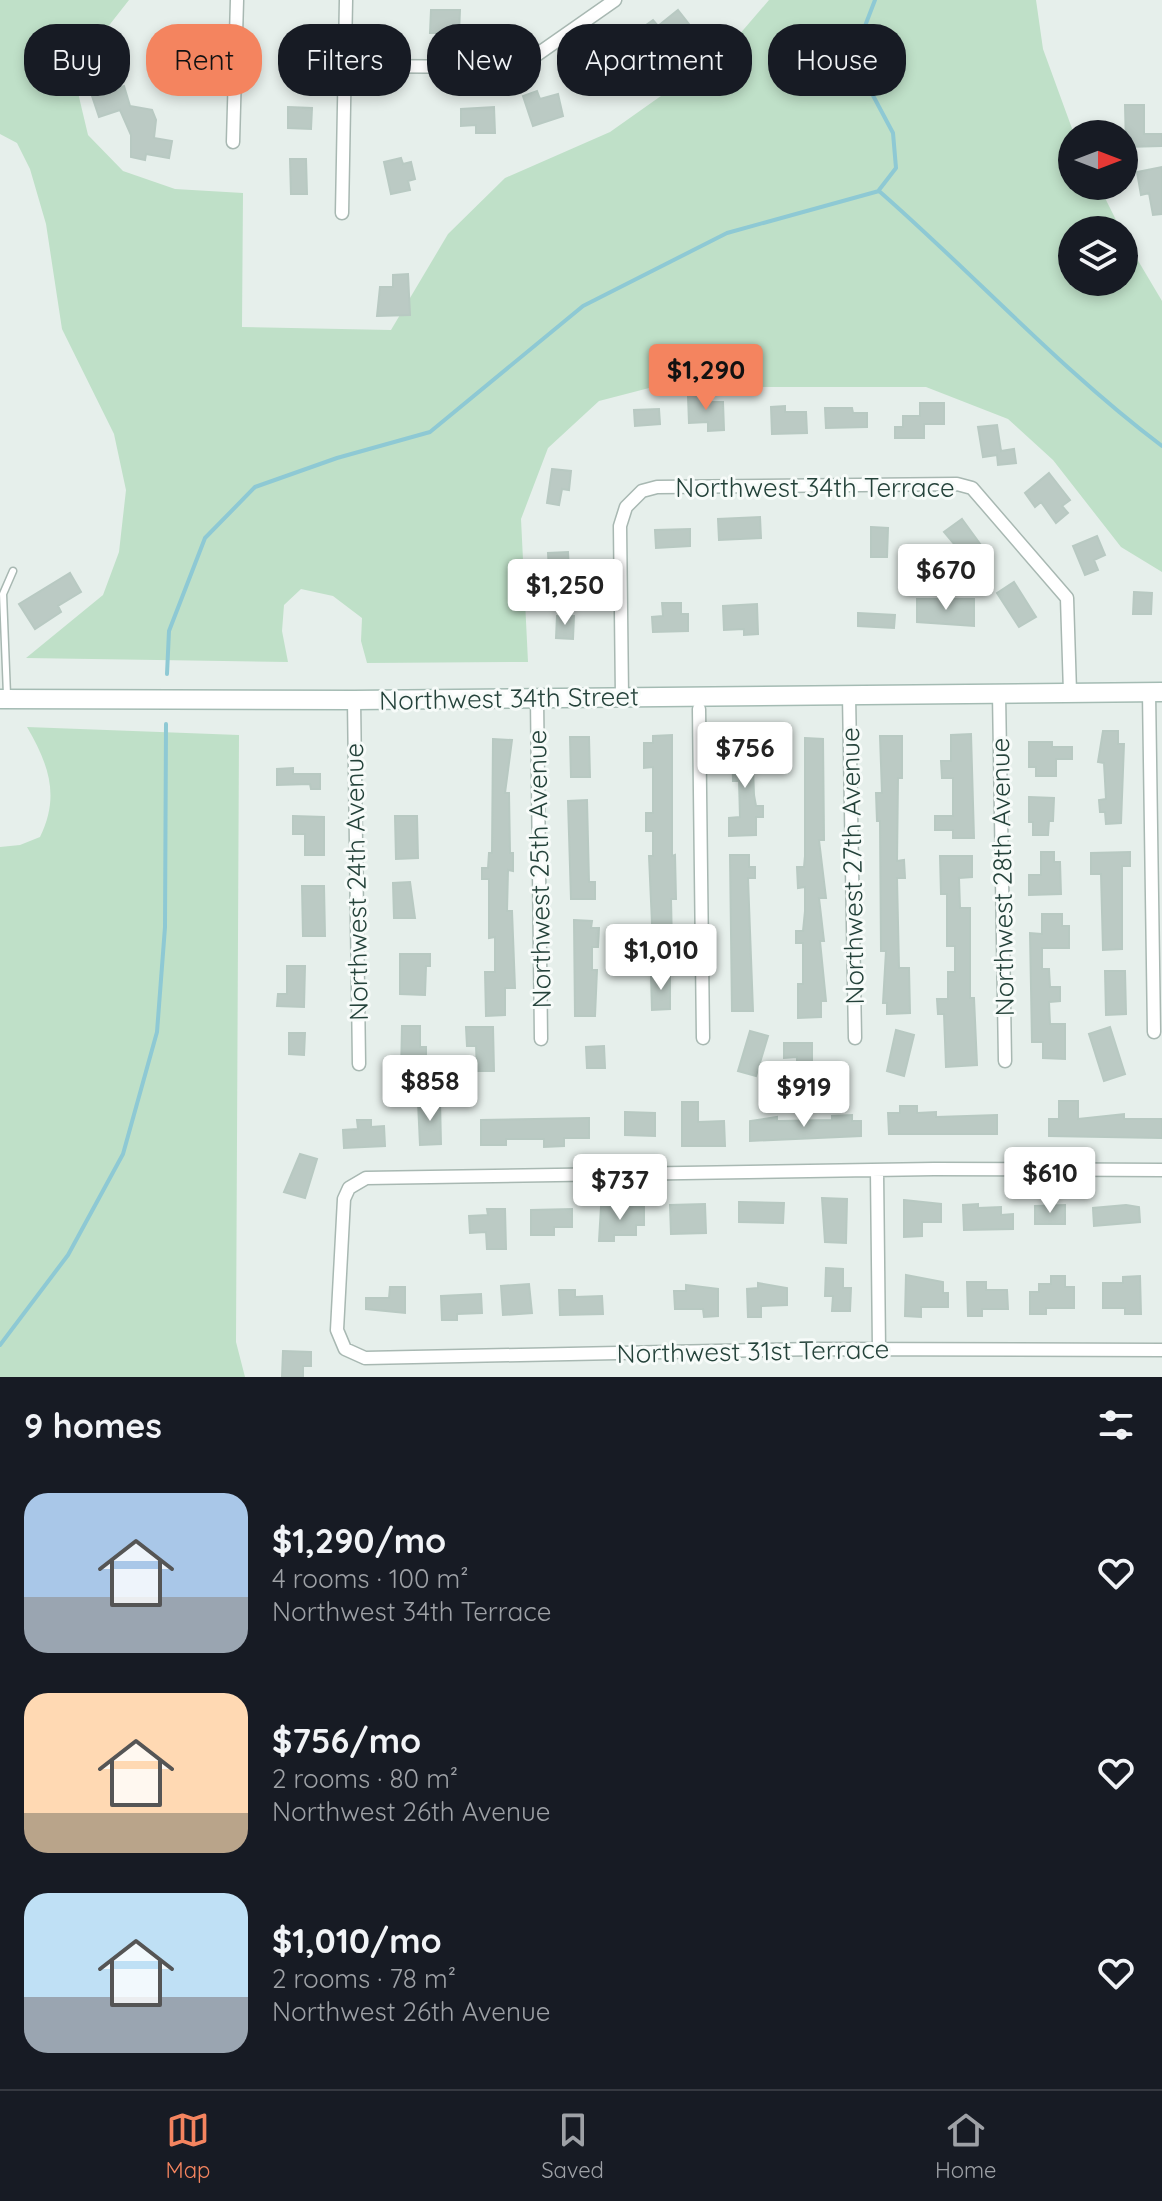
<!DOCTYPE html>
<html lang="en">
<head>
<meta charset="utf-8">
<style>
	:root { --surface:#171b24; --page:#20242c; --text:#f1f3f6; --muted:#9ea1a6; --line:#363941; --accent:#f4845f }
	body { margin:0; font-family:Quicksand,sans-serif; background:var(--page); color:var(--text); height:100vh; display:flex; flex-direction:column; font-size:30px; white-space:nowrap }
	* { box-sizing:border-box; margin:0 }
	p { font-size:26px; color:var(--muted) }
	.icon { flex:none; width:44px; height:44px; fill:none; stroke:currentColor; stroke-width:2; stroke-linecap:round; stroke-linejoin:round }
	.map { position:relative; height:1377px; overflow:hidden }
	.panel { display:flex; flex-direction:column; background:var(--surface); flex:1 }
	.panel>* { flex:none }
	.guide { position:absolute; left:24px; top:24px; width:1114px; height:72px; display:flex; gap:16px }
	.needle { width:52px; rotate:90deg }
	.controls { position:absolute; left:1058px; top:120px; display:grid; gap:16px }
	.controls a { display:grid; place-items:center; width:80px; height:80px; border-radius:50%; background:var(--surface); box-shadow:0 4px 12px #0003; font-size:40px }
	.price { position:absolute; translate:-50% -68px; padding:0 18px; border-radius:8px; background:#fff; color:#222; font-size:26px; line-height:52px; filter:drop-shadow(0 2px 4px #0008) }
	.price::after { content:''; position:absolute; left:50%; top:48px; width:24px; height:18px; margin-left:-12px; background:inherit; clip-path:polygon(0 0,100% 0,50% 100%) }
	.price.on { background:var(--accent); color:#111 }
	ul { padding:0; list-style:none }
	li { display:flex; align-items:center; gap:24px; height:200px; padding:0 24px }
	li span { display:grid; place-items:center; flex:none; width:224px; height:160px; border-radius:24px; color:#555 }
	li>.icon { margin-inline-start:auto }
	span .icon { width:96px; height:96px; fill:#fffc; stroke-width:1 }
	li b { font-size:34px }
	h2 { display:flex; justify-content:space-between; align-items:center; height:96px; padding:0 24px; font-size:34px }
	.chip { padding:0 28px; border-radius:32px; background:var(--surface); box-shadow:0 4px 12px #0003; font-size:28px; line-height:72px }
	.chip.on { background:var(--accent); color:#111 }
	.menu { display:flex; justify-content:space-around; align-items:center; height:112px; border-top:2px solid var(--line); background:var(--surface); font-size:22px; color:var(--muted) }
	.menu a { display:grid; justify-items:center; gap:4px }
	.menu .on { color:var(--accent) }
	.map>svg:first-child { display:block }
</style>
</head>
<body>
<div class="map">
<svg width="1162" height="1377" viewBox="0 0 1162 1377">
	<rect width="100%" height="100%" fill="#e6efeb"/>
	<!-- green -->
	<path fill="#bfe0c8" d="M0 0H129L96 42 75 80 88 135 123 171 175 189 243 193 242 327 391 330 448 234 505 178 610 132 726 50 769 0H1036L1043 49 1074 134 1072 186H1099L1121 230H1072V282H1124V237L1162 301V572L1121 547 1053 460 1008 419 926 387H653L599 401 548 448 521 519 528 662 367 663 361 641 362 618 333 596 301 589 284 605 282 631 288 662 26 658 103 595 119 552 126 490 114 434 62 329 46 224 30 169 17 143 0 134Z
		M27 727 239 735 236 1342 245 1377H0V847L20 845 40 837C60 796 49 765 27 727Z"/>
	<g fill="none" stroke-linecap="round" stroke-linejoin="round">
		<!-- stream -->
		<path stroke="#8ec9d4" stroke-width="4" d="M875 0 860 39 869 88 893 133 896 168 879 190
			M167 674 169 631 205 538 255 487 337 458 430 432 583 306 727 233 879 191C975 275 1060 369 1162 446
			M0 1345 68 1255 123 1154 157 1032 165 927 166 724"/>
	</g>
	<!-- building -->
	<path fill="#bbcac4" stroke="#b8c9c2" stroke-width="2" d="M431 10H460L459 33H430Z
		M678 10 689 24 658 49 642 28 653 20 658 26Z
		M616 51 621 60 614 64 621 75 594 90 583 70Z
		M124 86 130 106 152 110 156 120 154 138 172 141 169 158 146 154 145 160 131 157V135L120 110 99 117 92 96Z
		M537 91 540 99 558 94 563 116 533 126 523 96Z
		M1125 105H1144V134H1162V146L1126 147Z
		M288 107 312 108 311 129 288 128Z
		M494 107 495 133H476V125L461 126V109Z
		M401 158 403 164 411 162 415 179 408 181 410 190 391 194 384 162Z
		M290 159H306L307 194H291Z
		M1162 167V214L1153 215 1149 193 1141 195 1137 172Z
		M408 274 410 315 377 316 380 287H393V275Z
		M688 396H708V402H723L724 430 708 431V422L689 423Z
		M920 403H944V424H924V438H895V427H903V416H920Z
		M785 406V412H806L807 433 772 434 771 407Z
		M825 408H852L853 413H867V427L826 428Z
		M659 409 660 424 635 426 634 410Z
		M997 425 1001 451 1014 449 1016 463 998 465 997 455 983 457 978 427Z
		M552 469 571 471 569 490 562 489 559 505 547 503Z
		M1049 473 1070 500 1062 506 1068 513 1056 523 1041 502 1035 507 1025 493Z
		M760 517 761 538 719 540 718 519Z
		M962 519 986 552 982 555 986 561 975 569 944 532Z
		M871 527 888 528 887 557H871Z
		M690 529V546L656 548 655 530Z
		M1097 536 1105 555 1094 560 1098 570 1085 575 1073 546Z
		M568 552 570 589 550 590 548 553Z
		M70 573 81 592 58 606 61 612 35 629 19 604Z
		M1014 582 1036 617 1019 627 997 593Z
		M1134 592 1152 593 1151 614H1133Z
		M917 599H974V626L917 622Z
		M662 603H681V614H688V631L653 632 652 617 663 616Z
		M757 604 758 634 744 635V629L724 630 723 606Z
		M858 613 895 615 894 628 858 626Z
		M557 616H574L573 639 556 638Z
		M1103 731H1118V744H1124L1121 823 1106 824 1105 812H1100L1099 800 1106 799 1104 763 1098 762Z
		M971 734 974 838H953V830H935V816H953V778H942L941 761H951V735Z
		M672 735V856L675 855 676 899H671L672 945 653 946 649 856H653V831H646V813H653V767L644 768V743H653V736Z
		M880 736H902V778H898L897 861 904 860 905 878H897L899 968H909L910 1013 887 1014V1003H883L886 951H881L880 821H877L876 793H882Z
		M570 737H589L590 777H571Z
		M805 738 823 739 824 840H819L826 898H819L824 941H820L826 1001H821V1017L798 1018V984H803V943H796V931H803L805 911V887L798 888 797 867H804L805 856Z
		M493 739 512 740 505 793H509L510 853H513V871L508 870 507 911H512L515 988H505V1015L486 1016 485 972H495V937L489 938V879H482V868H488L489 853H492Z
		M732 739H752L754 795 756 806H763V817H756V835L729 836V818L740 817 739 781H733Z
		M1029 742H1052V747H1072V759H1056V776H1036V767H1029Z
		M293 768V774H320V789H311L310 784 277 785V769Z
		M1029 797 1054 798 1053 821H1049L1048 835H1033V822H1029Z
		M587 800 589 882H595V899H571L568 801Z
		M293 816 324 817V855H305V834H293Z
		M395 816H417L418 858 396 859Z
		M1041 852H1054V862H1060L1061 894 1029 895V875H1041Z
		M1130 852V866H1122V949L1103 950 1101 874H1091V853Z
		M730 855H749V867H755V878H748L753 1011H732Z
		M940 856H972V877L959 878 960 908H970V998H974L977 1065 946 1067 944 1014H938L937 999H948V972H955V946H947V894H941Z
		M410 882 415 918H394L393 883Z
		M302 886H324L325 936H303Z
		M1042 914H1062V926H1069V948H1042V969H1049L1050 987H1060V1001L1049 1002 1050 1024H1065V1059L1043 1058V1042H1032L1030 933 1042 934Z
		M574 920 592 921 591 928H599L598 947H592V970H597L595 1016H575Z
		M400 954H430V966H426L425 995 400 994Z
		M287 966H305L304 1007 277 1006 278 994H287Z
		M1105 971H1125L1126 1014 1106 1015Z
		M651 975H670V1009L652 1010Z
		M402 1026H420V1047H426V1057H421L420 1075H401Z
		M466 1027H493L494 1071H477L476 1046H467Z
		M1110 1027 1125 1074 1104 1081 1089 1034Z
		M896 1030 914 1035 904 1076 887 1071Z
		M750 1031 768 1036 756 1076 738 1071Z
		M289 1033H305L304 1055 289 1054Z
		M784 1043H812V1063H822L823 1084H810V1078H797V1057L784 1058Z
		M604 1046 605 1068H587L586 1047Z
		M440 1101 441 1144 420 1145 418 1102Z
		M1059 1101H1078V1119L1124 1114V1119H1162V1138L1049 1136V1119H1059Z
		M682 1102H698V1122L724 1121 725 1146H682Z
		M900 1106H917V1113L936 1112V1117L997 1115V1134H889L888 1113H900Z
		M625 1112 655 1113V1136L625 1135Z
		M852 1115V1121H861V1136L750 1141V1121L777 1117V1121L832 1120V1116Z
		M589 1118V1138H564V1146L544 1147V1139H506V1145H481V1120Z
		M357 1120H371V1127L384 1126 385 1146 344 1148 343 1130 358 1129Z
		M300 1154 317 1159 305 1198 284 1192Z
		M822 1198 847 1199 846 1243 825 1242Z
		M904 1200 941 1204V1222H922V1236L904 1237Z
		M739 1202 784 1203 783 1223 739 1222Z
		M705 1204 706 1233 671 1234 670 1205Z
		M978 1204V1208L1001 1207V1215L1013 1214V1229L964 1230 963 1205Z
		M1065 1205V1224H1035V1206Z
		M1126 1205 1139 1207 1140 1222 1094 1226 1093 1208Z
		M601 1207H644V1225H636V1235H614V1241H599Z
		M487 1209H505L506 1249H487L486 1232 470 1233 469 1216 488 1215Z
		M572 1209V1227H554V1235H531V1210Z
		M826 1268 843 1269V1288H851L850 1311H832L833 1296H825Z
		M906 1275 943 1282V1293H948V1307H921V1317L905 1316Z
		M1051 1276H1065V1287H1074V1308H1046V1314H1030V1292H1039V1284H1051Z
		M1140 1276 1141 1314H1125V1308H1103V1283H1123V1277Z
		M967 1282H986V1290H1007L1008 1309H982V1316H968Z
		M758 1283 787 1288V1305L761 1306V1317H748L747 1289 758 1288Z
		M529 1284 532 1313 503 1315 501 1286Z
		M686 1285 718 1289V1316L704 1317 703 1309H675L674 1291H686Z
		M390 1287H405V1313L366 1309V1298H389Z
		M559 1290H575V1297L602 1296 603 1314 560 1315Z
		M481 1294 482 1313 457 1314V1320H442L441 1296Z
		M283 1351 311 1352V1366H303V1377H282Z"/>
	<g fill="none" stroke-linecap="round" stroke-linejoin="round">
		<defs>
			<path id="service" d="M7 695 3 594 13 571"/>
			<path id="minor" d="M345 66 514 67 525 63 615 0
				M233 142 237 0
				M342 213 346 0
				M1149 692 1154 1032
				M999 693 1005 1061
				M849 695 855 1038
				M622 697 620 526 626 507 642 491 657 487 957 484 972 488 1067 598 1070 692
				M537 698 541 1039
				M354 700 359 1064
				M699 709 703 1038
				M1162 1170 934 1169 366 1178 349 1188 344 1199 337 1330 345 1349 365 1358 818 1349 1162 1350
				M877 1171 879 1349"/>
			<path id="secondary" d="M0 699 354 700 1162 692"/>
		</defs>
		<!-- service casing -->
		<use href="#service" stroke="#a8b8b2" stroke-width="9"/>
		<!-- minor casing -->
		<use href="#minor" stroke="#a8b8b2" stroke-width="15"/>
		<!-- secondary casing -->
		<use href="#secondary" stroke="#a4bbb3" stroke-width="21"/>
		<!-- service -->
		<use href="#service" stroke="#fff" stroke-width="6"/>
		<!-- minor -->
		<use href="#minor" stroke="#fff" stroke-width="12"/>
		<!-- secondary -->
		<use href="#secondary" stroke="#fff" stroke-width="18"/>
	</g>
	<g text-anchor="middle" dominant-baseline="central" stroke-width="6" stroke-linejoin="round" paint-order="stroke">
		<!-- street labels -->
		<g font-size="26" fill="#24423a" stroke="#f7fbf9">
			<text x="815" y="487">Northwest 34th Terrace</text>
			<text transform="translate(509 698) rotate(-1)">Northwest 34th Street</text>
			<text transform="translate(852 866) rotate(-91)">Northwest 27th Avenue</text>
			<text transform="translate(539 869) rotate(-91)">Northwest 25th Avenue</text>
			<text transform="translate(1002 877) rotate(-91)">Northwest 28th Avenue</text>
			<text transform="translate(356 882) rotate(-91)">Northwest 24th Avenue</text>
			<text transform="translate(753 1351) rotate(-1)">Northwest 31st Terrace</text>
		</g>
	</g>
</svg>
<div class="controls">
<a><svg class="needle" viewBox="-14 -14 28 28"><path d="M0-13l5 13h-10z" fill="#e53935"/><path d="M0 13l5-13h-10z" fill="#9ea1a6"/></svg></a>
<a><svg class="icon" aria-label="layers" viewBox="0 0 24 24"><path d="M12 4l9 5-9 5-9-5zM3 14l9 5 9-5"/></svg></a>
</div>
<b class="price on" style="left:706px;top:412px">$1,290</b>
<b class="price" style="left:946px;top:612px">$670</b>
<b class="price" style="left:565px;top:627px">$1,250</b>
<b class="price" style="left:745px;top:790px">$756</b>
<b class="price" style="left:661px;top:992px">$1,010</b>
<b class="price" style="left:430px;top:1123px">$858</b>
<b class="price" style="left:804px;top:1129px">$919</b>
<b class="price" style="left:1050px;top:1215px">$610</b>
<b class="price" style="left:620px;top:1222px">$737</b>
<div class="guide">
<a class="chip">Buy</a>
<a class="chip on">Rent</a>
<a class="chip">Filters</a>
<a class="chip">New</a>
<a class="chip">Apartment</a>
<a class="chip">House</a>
</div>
</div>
<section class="panel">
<h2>9 homes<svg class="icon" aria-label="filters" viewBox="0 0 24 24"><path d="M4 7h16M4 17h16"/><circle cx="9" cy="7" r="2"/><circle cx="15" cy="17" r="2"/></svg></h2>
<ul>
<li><span style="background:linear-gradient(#a9c7e8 65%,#9aa5b1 0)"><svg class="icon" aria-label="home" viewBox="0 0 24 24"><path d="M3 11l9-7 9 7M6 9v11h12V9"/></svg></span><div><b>$1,290/mo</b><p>4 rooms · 100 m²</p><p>Northwest 34th Terrace</p></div><svg class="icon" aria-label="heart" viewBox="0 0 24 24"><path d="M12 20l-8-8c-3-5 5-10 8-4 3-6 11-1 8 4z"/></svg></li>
<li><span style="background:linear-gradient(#ffd9b3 75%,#b9a48a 0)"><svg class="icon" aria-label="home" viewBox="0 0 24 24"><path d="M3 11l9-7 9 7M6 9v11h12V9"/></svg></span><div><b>$756/mo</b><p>2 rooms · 80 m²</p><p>Northwest 26th Avenue</p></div><svg class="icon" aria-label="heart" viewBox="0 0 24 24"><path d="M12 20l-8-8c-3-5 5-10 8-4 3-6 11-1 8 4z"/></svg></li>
<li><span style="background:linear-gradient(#bfe0f5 65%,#9aa5b1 0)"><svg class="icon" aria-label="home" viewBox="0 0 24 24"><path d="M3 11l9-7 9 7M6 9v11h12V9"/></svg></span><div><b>$1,010/mo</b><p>2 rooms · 78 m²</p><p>Northwest 26th Avenue</p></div><svg class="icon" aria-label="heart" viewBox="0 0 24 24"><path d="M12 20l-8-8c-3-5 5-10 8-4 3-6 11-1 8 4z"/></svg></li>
</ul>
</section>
<nav class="menu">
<a class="on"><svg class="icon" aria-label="map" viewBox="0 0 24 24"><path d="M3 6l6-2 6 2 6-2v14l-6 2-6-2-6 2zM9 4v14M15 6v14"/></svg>Map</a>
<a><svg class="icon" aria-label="saved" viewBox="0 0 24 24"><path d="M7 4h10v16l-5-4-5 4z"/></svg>Saved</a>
<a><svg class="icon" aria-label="home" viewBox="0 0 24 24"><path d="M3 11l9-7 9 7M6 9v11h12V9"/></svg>Home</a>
</nav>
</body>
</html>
